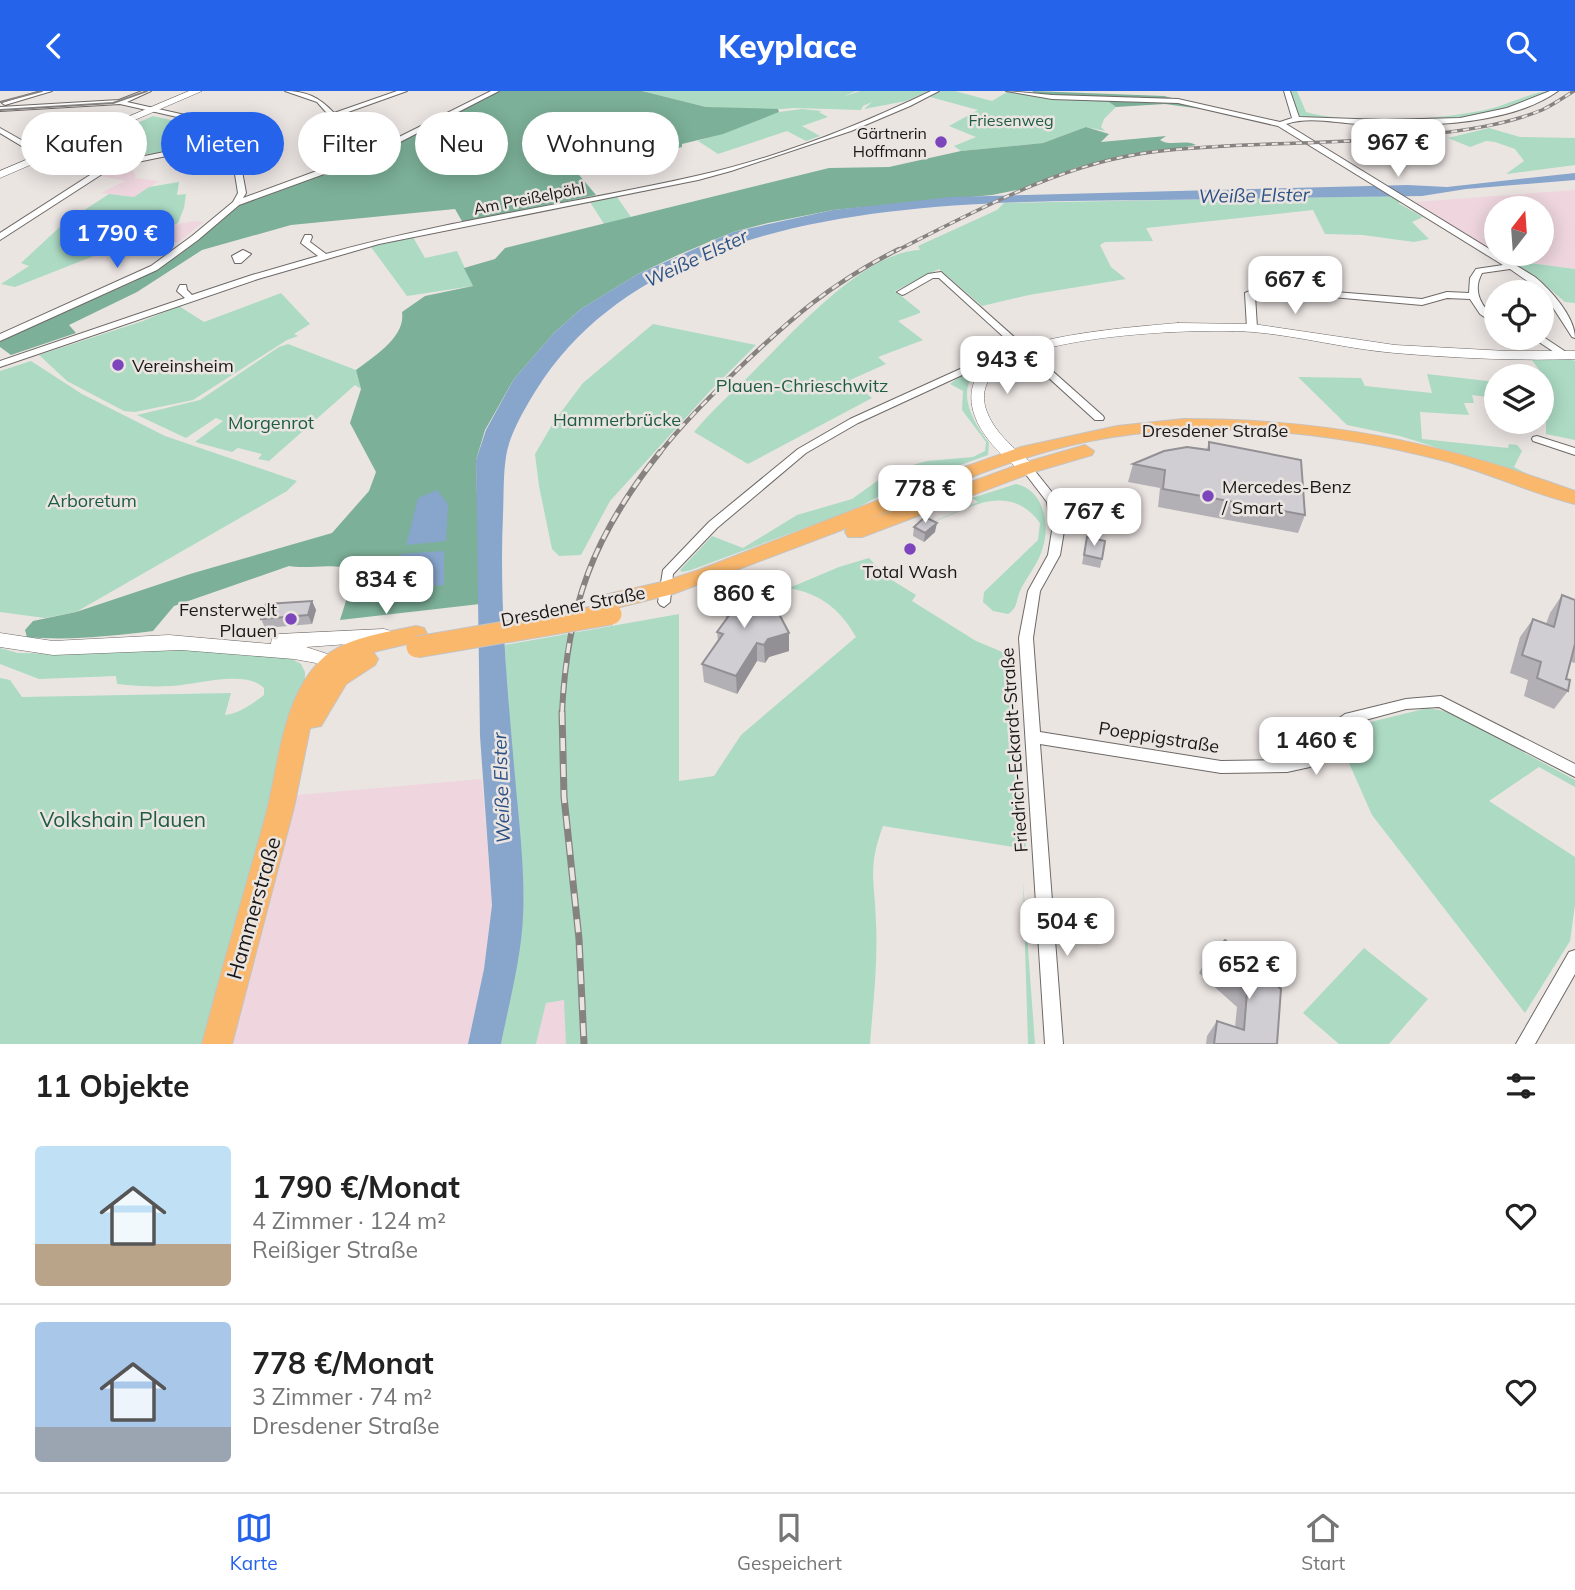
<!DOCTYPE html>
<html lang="de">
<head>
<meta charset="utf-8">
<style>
	:root { --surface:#fff; --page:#f2f2f2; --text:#222; --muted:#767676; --line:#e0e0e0; --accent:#2563eb }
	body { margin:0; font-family:Mulish,sans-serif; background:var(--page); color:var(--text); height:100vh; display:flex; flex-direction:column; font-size:26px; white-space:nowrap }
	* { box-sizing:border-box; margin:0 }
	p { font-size:23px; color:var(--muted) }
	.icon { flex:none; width:38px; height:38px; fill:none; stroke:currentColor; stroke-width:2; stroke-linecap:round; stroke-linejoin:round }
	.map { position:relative; height:953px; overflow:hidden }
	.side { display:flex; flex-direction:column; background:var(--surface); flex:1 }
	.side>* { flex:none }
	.hud { position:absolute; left:21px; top:21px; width:700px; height:63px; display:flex; gap:14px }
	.needle { width:46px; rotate:17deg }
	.controls { position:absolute; left:1484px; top:105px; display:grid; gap:14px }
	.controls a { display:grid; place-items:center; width:70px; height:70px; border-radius:50%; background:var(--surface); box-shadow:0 4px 18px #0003; font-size:35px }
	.price { position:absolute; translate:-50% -60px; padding:0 16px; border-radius:14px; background:#fff; color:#222; font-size:23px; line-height:46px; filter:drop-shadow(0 2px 4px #0008) }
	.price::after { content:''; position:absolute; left:50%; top:42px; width:21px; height:16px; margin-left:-10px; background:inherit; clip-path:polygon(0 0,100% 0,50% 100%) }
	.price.on { background:var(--accent); color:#fff }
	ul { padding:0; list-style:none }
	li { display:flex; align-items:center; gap:21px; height:175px; padding:0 35px }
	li+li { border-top:2px solid var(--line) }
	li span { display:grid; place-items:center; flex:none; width:196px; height:140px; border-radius:7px; color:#555 }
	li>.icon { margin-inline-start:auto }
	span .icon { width:84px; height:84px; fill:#fffc; stroke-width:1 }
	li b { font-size:30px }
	h2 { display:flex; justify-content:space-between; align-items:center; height:84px; padding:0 35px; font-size:30px }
	.chip { padding:0 24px; border-radius:32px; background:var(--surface); box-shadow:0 4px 18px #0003; font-size:24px; line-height:63px }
	.chip.on { background:var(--accent); color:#fff }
	header { display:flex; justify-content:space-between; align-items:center; height:91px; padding:0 35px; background:var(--accent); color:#fff; font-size:32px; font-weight:800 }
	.dock { display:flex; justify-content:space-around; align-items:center; height:98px; border-top:2px solid var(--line); background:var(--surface); font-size:19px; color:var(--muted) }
	.dock a { display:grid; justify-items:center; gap:4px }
	.dock .on { color:var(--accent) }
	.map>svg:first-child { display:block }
</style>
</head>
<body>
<header><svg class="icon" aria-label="back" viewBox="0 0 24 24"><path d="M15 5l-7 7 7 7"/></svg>Keyplace<svg class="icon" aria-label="search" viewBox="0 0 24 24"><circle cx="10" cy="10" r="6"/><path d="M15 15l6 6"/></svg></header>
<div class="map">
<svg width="1575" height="953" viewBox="0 0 1575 953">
	<rect width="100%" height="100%" fill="#ebe5e2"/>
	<!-- industrial -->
	<path fill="#eed5de" d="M130 73 136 85 134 87 159 90 134 106 101 102 125 90 101 85 118 75Z
		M1575 99V178L1508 169 1497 163H1542V117H1496V162L1416 111Z
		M194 130 203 131 178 152 155 147 121 162 107 159 170 135Z
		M482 688 492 814 484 878 468 953H230L261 828 297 704Z
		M565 909 566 953H536L546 912Z"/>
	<!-- green -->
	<path fill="#acdac3" d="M642 0H856L842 6 860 0H929L906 10 864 18 872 11 863 15 861 19 794 17 754 20 706 16Z
		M941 0H955L992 10 1007 1 1050 7 1109 11 1116 16 1104 28 1101 36 1105 40 1086 36 1043 52 961 60 954 55 976 46 949 35 978 19 930 6Z
		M1289 0H1297L1306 21C1352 34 1442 29 1489 18 1507 14 1534 0 1551 0 1538 5 1524 12 1510 16 1443 37 1368 29 1299 27Z
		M802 18 822 20 819 21 828 26 802 35 820 45 806 50 787 40 718 63 698 50 779 21Z
		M153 25 202 36 214 45 187 56 116 69 65 64Z
		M1489 37 1520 46 1575 47V74L1506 83 1524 70 1515 58 1495 51 1486 50 1470 56 1448 47Z
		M179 91 177 104 186 103 184 117 178 132 15 196 1 193 29 175 21 172 63 133 109 103 134 106 149 96Z
		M1394 105 1403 111 1398 112 1423 126 1412 131 1429 148 1414 151 1363 144 1325 143 1313 119 1146 137 1153 150 1105 151 1100 154 1111 176 1126 188 1029 204 982 215 939 178 895 200 920 220V222L898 230 923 249 878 266 886 273 850 289 872 307 748 373 694 341C712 319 734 300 754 280 791 243 865 160 920 159L918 155 997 119 1004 112Z
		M617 106 631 126 604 133 590 111Z
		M413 146 425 167 457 160 473 195 407 205 371 156Z
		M1508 169 1575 178V212L1565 211 1541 190Z
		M281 202 310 233 294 243 298 245 287 249 193 309 135 321 124 320 67 290 39 264 143 230 179 215 204 231Z
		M653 233 756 254 710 300 610 410 581 464 559 465 552 458 539 395 535 363 555 329 583 292Z
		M288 253 356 279 361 298 355 294 269 370 258 368 262 363 238 357 232 361 195 351 223 330 216 327 186 347 137 324 200 309 279 256Z
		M995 264C990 269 980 275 975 282 956 304 975 333 989 352L988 364 907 393H896L897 396 853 419 691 479 682 481 680 479 712 445 743 457 797 424 852 408 891 380 927 370 973 366 985 360 986 351 962 319 963 300 950 293 977 272Z
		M1570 268 1575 270V349L1546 343V313H1542V283L1532 269Z
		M31 270 82 303 165 345 297 390 287 400 76 521 45 527 0 521V280Z
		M1427 283 1496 291V307L1472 304 1474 312H1464L1469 324 1420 321 1422 348 1508 357 1509 353 1517 354 1522 360 1514 376 1537 388 1400 345 1347 334 1298 286 1361 287 1365 295 1432 302Z
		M1016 393C1044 399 1050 433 1043 456 1039 472 1027 485 1020 500 1016 509 1018 517 1008 523L993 520 983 511 984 501 1038 449 1040 432C1007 387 963 421 924 435L978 411 972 407Z
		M869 467 887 486 916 504 912 510 976 550 1012 565 1026 758 883 735C867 778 875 790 876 832 878 872 873 913 870 953H566L564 909 546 912 536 953H501L515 879 505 554 679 523V690L714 685 741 644 856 546C840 518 821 503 789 497L839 476Z
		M0 557 18 562 84 563 122 559 204 558 240 564 290 567 301 573 305 581V592L205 953H0V587L10 589 22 606 231 602 225 624C240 622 252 613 264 604V597C246 578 195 594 172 595 154 596 135 595 117 593L116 585 39 588 0 573Z
		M1428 617 1449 621 1575 689V696L1539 676 1489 710 1575 766V814L1570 850 1525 922 1372 724 1341 654 1344 643 1354 635Z
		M1023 790 1035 953H1028Z
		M1364 857 1428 908 1389 953H1339L1303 922Z"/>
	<!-- forest -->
	<path fill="#7cb098" d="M500 0H642L706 16 778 18 779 21 723 43 682 53V56L644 65 637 62 569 72 596 104 463 132 455 118 291 134 202 159 137 201 69 234 76 242 11 264 0 256V251L18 242 135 190 179 164 245 110 372 66Z
		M1032 0 1164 5 1176 8 1179 12 1217 20 1165 13 1116 16 1109 11 1071 9V7L1037 4Z
		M1086 36 1109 43 1101 51 1166 45 1160 49C1170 56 1185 48 1196 54L1078 76 1022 98 992 104 833 119 768 132 733 141 678 164 638 183 581 218 554 242 514 288 485 339 476 369 480 513 340 529 355 481C335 470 310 479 289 475L174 515 153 540C111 545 69 550 27 546L25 539 33 530 76 521 190 483 332 442 369 400 376 381 350 332 361 298 356 279C373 266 406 246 402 221L425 205 473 195 464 177 495 168 505 157 829 77 889 76 961 60 1043 52Z"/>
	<!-- water -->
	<path fill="#88a5cc" d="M1575 82V89L1466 98 1422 105C1333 106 1244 108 1156 109 959 111 670 106 544 287 530 308 509 342 506 366 503 385 504 404 503 423 499 514 508 606 516 697 520 740 525 783 523 826 521 868 509 912 501 953H468L484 878 492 814 480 645 476 369 486 339 514 288 554 242 581 218 638 183 733 141 833 119 951 106 1408 94 1447 96Z
		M437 399 448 413 446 450 406 454 418 407Z
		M444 460V494L396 496 401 463Z"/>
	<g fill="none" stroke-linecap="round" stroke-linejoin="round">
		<defs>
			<path id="street" d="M41 0H52L5 14 2 12Z
				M142 0H151L127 11 212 30 236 47 246 102 243 107 363 63 317 11 285 0C306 0 319 6 334 22L397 0H407L337 25 369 61 491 0H499L371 66 239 114 198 149 157 179 0 250V243L151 175 192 145 233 111 238 102 230 52 113 76 0 149V142L104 75 43 68 0 42V37L48 64 111 72 227 48 208 33 120 13 0 20V16L119 9Z
				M931 0H939L910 15 851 40 731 80 698 89 379 153 258 188 0 276V270L185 207 177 200 180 194H186L187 199 192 204 252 184 318 165 301 152 305 144H311L312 146 310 151 326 163C447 129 573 113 696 85 777 67 856 36 931 0Z
				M1006 0 1052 4 1178 8 1280 31 1292 27 1284 0H1290L1299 26 1384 29 1460 27 1507 17 1550 0H1558C1509 35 1419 36 1360 33 1336 32 1309 25 1286 33L1535 186C1551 199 1575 226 1575 247L1572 246 1543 201 1510 178 1482 182C1472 200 1481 216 1496 227V234L1480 223 1470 208 1447 207 1422 214 1332 206 1330 204 1335 201 1422 208 1447 201 1469 202 1470 187 1476 178 1503 174 1278 35 1178 12 1052 8Z
				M243 159 251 163 241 172H235L232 165Z
				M941 181 1103 325 1104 327 1103 329H1095L939 187H933L905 203 902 204 897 201 928 183Z
				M1254 198 1259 201 1255 204 1257 237 1252 240 1247 237 1245 202Z
				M1542 245 1569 263V267H1563L1533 247Z
				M969 274 973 275V279L858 332 806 362 717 437 673 483 670 511 664 516 660 514 658 511 663 479 709 431 798 358 850 328Z
				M1537 345 1575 357V364L1533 350 1532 348 1533 346Z
				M1027 374 1031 375 1059 410 1064 440 1060 464 1040 500 1033 547 1040 641 1221 670 1287 669 1302 667 1317 658 1335 630 1345 623 1406 608 1441 605 1575 673V686L1439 616 1406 618 1354 632 1345 638 1327 666 1310 676 1287 681 1221 682 1040 653 1063 953H1045L1019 547 1028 500 1048 464 1052 440 1047 411 1021 377Z
				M1575 859V883L1535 953H1516L1569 861Z"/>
			<path id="secondary" d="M189 0H202L0 87V80Z
				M1178 232 1253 233 1395 254 1507 260H1575V268C1515 270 1455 267 1395 262 1347 258 1300 245 1253 241 1200 237 1030 243 994 282 964 315 1009 355 1033 373L1035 377 1033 381C1021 384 1014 374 1006 367 980 345 955 305 985 275 1016 244 1133 236 1178 232Z
				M384 538 391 540 393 545 391 550 306 556 352 571 355 576 352 581 345 583 316 572 294 568 181 559 53 564 0 556V542L53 550 169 544 271 553 272 545 279 543Z"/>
			<path id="primary" d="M1183 328C1326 328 1440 351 1575 400V413C1531 402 1489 382 1445 370 1319 337 1179 324 1052 359 990 376 929 403 870 428L1020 373 1085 354 1094 360 1092 364 1034 381 862 446H848L845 441 847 437 673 503 608 519 600 517 597 511 600 505 662 491 699 479 948 382 1021 356 1117 335Z
				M416 535 424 537 427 543 424 549 373 561 378 568 375 574 346 593 321 635 310 637 294 716 232 953H202C222 877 244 802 265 727 279 676 281 607 322 568 346 546 385 542 416 535Z"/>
		</defs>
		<!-- street casing -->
		<use href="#street" stroke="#6e6966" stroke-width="2"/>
		<!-- secondary casing -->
		<use href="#secondary" stroke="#6e6966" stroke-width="1"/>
		<!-- primary casing -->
		<use href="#primary" stroke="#c4c3c3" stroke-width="2"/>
		<!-- street -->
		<use href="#street" fill="#fff" fill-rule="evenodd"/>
		<!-- secondary -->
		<use href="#secondary" fill="#fff" fill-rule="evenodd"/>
		<!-- primary -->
		<use href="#primary" fill="#fab86d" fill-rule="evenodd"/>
		<!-- tram -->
		<path stroke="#868280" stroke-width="2" d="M0 11 42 0
			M0 19 113 12 147 0"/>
		<defs>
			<path id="rail-far3" d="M896 160C978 119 1060 73 1152 61 1242 50 1333 55 1423 44 1462 40 1505 34 1542 19 1553 14 1564 6 1574 0"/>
			<path id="rail-far2" d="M659 363C682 333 709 307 736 280 790 228 831 192 899 158"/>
			<path id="rail-far1" d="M562 622C567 515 593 445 660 361"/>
			<path id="rail" d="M562 621 564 706 579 848 584 953"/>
		</defs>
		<!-- rail-far3 casing -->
		<use href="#rail-far3" stroke="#868280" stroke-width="3.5"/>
		<!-- rail-far2 casing -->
		<use href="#rail-far2" stroke="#868280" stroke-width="4.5"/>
		<!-- rail-far1 casing -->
		<use href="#rail-far1" stroke="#868280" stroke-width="6"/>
		<!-- rail casing -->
		<use href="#rail" stroke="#868280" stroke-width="7"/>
		<!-- rail-far3 -->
		<use href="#rail-far3" stroke="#ebe5e2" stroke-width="2" stroke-dasharray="6" stroke-linecap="butt"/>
		<!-- rail-far2 -->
		<use href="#rail-far2" stroke="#ebe5e2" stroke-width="2.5" stroke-dasharray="8" stroke-linecap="butt"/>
		<!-- rail-far1 -->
		<use href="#rail-far1" stroke="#ebe5e2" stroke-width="3.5" stroke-dasharray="10" stroke-linecap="butt"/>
		<!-- rail -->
		<use href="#rail" stroke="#ebe5e2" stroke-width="4.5" stroke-dasharray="13" stroke-linecap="butt"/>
		<defs>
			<path id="primary-bridge" d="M417 556 611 523"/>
		</defs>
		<!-- primary-bridge casing -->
		<use href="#primary-bridge" stroke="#c4c3c3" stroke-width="23" stroke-linecap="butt"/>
		<!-- primary-bridge -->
		<use href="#primary-bridge" stroke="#fab86d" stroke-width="21"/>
	</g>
	<!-- wall -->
	<path fill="#b3b0b5" d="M1209 351 1305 424 1298 442 1158 416 1160 397 1128 391 1133 373 1207 358Z
		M914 436 935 441 924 451 913 445Z
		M1087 446 1102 468 1100 477 1082 473Z
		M1562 504 1575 509V572L1571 571 1566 588 1568 600 1554 618 1524 605 1528 589 1510 582 1520 546 1533 528 1546 533 1550 522Z
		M312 510 316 519 312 533 265 537 261 528Z
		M725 511 767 517 789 560 769 566 765 572 757 570 737 603 704 591 702 573 718 550 717 541 726 529Z
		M1225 849 1277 953H1206L1207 945 1217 930 1235 936 1237 916 1199 882 1208 866Z"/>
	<!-- shaded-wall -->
	<path fill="#929094" d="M937 432 935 441 924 451 925 442Z
		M766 500 767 518 762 508Z
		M312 510 316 519 312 533 308 524Z
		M789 542V560L769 566 765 572 764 554 768 548Z
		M757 552V570L737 603 736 585Z"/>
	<!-- building -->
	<path fill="#d0cdd3" stroke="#929094" stroke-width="2" d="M1209 351 1301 369 1305 424 1163 398 1165 379 1133 373 1164 360 1187 356 1209 359Z
		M925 426 937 432 925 442 914 436Z
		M1087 446 1105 450 1102 468 1084 464Z
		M737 491 766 500 762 508 768 521 777 519 789 542 768 548 764 554 757 552 736 585 702 573 723 543 717 541 736 515 725 511Z
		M1562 504 1575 509V553L1566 588 1570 589 1568 600 1537 587 1541 571 1522 564 1533 528 1554 536Z
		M312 510 308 524 261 528 266 513Z
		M1225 849 1281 898 1277 953H1214L1217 930 1244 939 1247 901 1208 866Z"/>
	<!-- markers -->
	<g fill="#7d45bc" stroke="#ebe5e2" stroke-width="2.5">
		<circle cx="941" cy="51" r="7"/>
		<circle cx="118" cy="274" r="7"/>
		<circle cx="1208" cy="405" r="7"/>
		<circle cx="910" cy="458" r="7"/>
		<circle cx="291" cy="528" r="7"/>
	</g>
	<g text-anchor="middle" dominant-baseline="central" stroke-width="5" stroke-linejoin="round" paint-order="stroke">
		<!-- far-park labels -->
		<g font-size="16" fill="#1d5d44" stroke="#ebe5e2">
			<text x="1011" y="29">Friesenweg</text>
		</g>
		<!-- far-poi labels -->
		<g font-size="16" fill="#1b1918" stroke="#ebe5e2" text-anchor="end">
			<text x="927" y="42">Gärtnerin<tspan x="927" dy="18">Hoffmann</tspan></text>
		</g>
		<!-- far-street labels -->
		<g font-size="16" fill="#1b1918" stroke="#ebe5e2">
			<text transform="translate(529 107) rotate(-11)">Am Preißelpöhl</text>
		</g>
		<!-- poi labels -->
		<g font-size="18" fill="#1b1918" stroke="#ebe5e2" text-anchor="start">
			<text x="132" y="274">Vereinsheim</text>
			<text x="1222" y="395">Mercedes-Benz<tspan x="1222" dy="21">/ Smart</tspan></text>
			<text x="910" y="480" text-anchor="middle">Total Wash</text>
			<text x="277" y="518" text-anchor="end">Fensterwelt<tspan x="277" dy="21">Plauen</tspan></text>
		</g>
		<!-- park labels -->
		<g font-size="18" fill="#1d5d44" stroke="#ebe5e2">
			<text x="802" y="294">Plauen-Chrieschwitz</text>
			<text x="617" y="328">Hammerbrücke</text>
			<text x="271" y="331">Morgenrot</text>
			<text x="92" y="409">Arboretum</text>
		</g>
		<!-- street labels -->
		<g font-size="18" fill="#1b1918" stroke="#ebe5e2">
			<text x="1215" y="339">Dresdener Straße</text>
			<text transform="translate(573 515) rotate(-11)">Dresdener Straße</text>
			<text transform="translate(1159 646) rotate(9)">Poeppigstraße</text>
			<text transform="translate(1014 659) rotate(-94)">Friedrich-Eckardt-Straße</text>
		</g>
		<!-- water labels -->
		<g font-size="19" font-style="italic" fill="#2b5084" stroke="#ebe5e2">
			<text transform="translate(1254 104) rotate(-1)">Weiße Elster</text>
			<text transform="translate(696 167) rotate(-25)">Weiße Elster</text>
			<text transform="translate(501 697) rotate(-92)">Weiße Elster</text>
		</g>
		<!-- near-park labels -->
		<g font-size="21" fill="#1d5d44" stroke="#ebe5e2">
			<text x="123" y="728">Volkshain Plauen</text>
		</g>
		<!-- near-street labels -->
		<g font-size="21" fill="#1b1918" stroke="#ebe5e2">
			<text transform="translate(253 817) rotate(-74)">Hammerstraße</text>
		</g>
	</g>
</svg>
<div class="controls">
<a><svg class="needle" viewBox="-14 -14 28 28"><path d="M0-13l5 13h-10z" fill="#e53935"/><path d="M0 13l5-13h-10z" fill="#767676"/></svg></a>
<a><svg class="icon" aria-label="locate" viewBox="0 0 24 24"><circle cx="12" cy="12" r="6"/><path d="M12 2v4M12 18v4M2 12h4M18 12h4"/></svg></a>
<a><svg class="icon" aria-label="layers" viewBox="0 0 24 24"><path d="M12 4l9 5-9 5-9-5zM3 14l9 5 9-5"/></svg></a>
</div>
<b class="price" style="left:1398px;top:88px">967 €</b>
<b class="price on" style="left:117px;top:179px">1 790 €</b>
<b class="price" style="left:1295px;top:225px">667 €</b>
<b class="price" style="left:1007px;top:305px">943 €</b>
<b class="price" style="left:925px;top:434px">778 €</b>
<b class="price" style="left:1094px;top:457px">767 €</b>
<b class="price" style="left:386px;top:525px">834 €</b>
<b class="price" style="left:744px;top:539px">860 €</b>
<b class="price" style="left:1316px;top:686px">1 460 €</b>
<b class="price" style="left:1067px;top:867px">504 €</b>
<b class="price" style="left:1249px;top:910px">652 €</b>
<div class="hud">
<a class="chip">Kaufen</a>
<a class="chip on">Mieten</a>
<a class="chip">Filter</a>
<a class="chip">Neu</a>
<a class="chip">Wohnung</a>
</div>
</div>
<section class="side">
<h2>11 Objekte<svg class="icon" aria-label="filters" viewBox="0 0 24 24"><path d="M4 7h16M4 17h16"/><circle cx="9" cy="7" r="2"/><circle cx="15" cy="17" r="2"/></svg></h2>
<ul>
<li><span style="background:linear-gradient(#bfe0f5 70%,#b9a48a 0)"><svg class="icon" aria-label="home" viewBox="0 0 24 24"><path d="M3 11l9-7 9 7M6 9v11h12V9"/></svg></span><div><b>1 790 €/Monat</b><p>4 Zimmer · 124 m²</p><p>Reißiger Straße</p></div><svg class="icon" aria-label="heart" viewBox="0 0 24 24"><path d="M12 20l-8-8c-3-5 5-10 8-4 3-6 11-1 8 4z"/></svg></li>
<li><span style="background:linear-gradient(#a9c7e8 75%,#9aa5b1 0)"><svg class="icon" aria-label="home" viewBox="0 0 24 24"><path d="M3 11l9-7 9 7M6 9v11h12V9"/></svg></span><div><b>778 €/Monat</b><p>3 Zimmer · 74 m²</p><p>Dresdener Straße</p></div><svg class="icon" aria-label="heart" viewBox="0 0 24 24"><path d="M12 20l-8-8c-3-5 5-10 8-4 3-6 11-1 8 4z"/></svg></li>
</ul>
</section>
<nav class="dock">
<a class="on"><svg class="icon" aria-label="map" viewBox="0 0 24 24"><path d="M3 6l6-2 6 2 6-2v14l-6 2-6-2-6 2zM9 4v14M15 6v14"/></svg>Karte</a>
<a><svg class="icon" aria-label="saved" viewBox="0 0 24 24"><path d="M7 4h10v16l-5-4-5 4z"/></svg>Gespeichert</a>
<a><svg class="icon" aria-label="home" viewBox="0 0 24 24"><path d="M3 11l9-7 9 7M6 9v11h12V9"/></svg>Start</a>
</nav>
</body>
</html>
